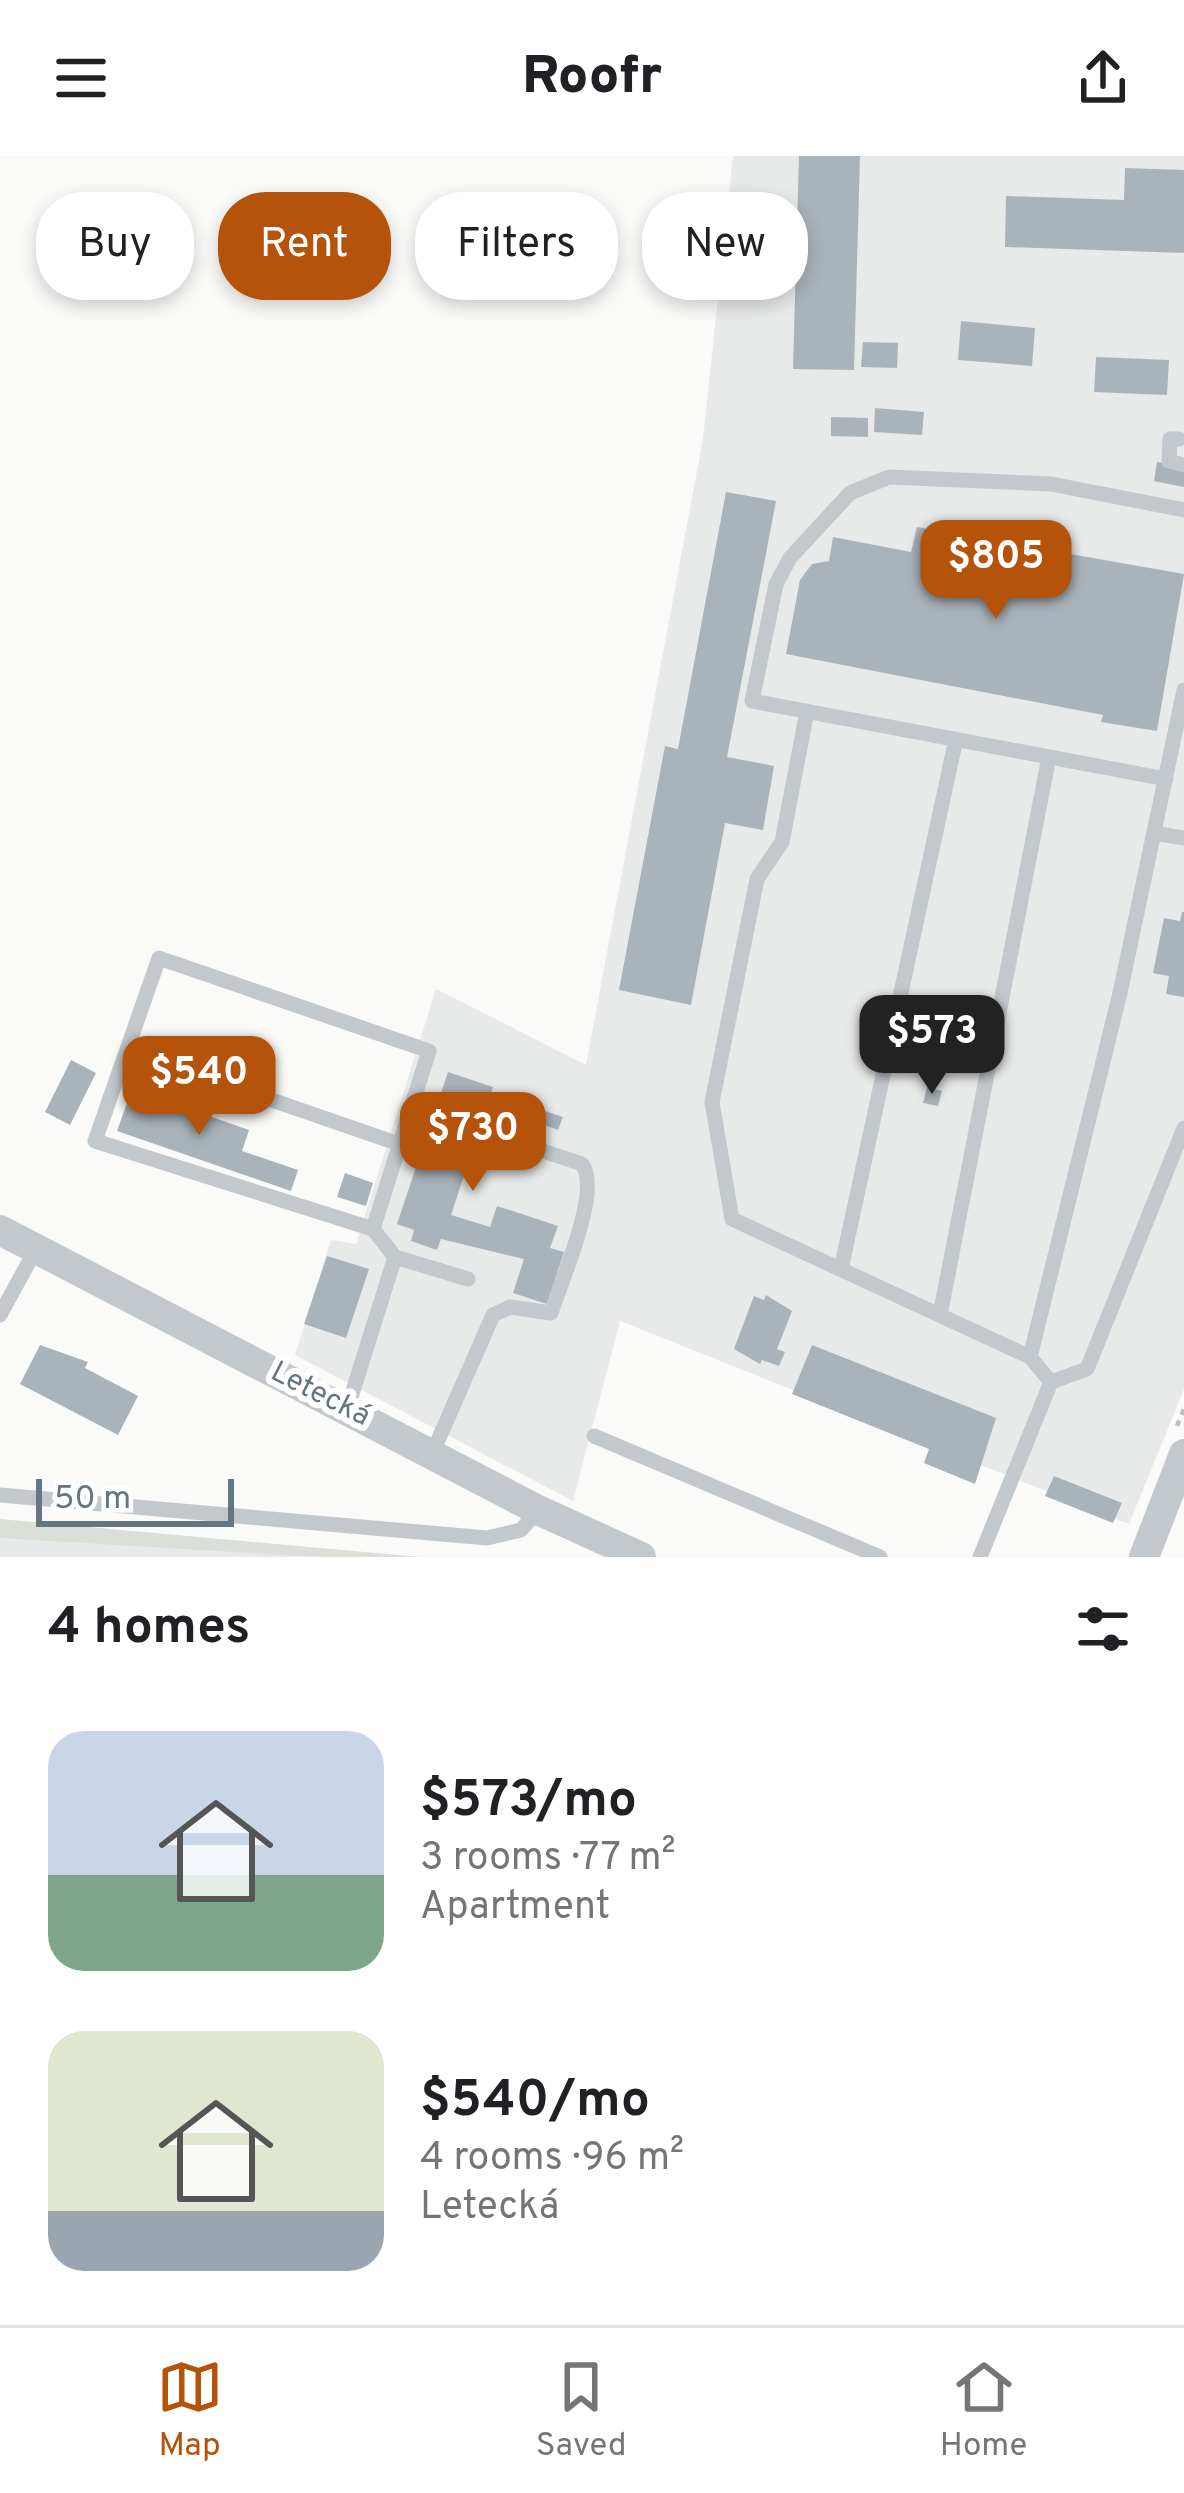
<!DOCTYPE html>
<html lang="en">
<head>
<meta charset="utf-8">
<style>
	:root { --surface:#fff; --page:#f2f2f2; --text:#202124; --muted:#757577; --line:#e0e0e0; --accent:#b45309 }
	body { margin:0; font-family:Overpass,sans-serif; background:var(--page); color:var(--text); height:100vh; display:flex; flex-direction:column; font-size:45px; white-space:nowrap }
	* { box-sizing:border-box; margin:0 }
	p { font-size:39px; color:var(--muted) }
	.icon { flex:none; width:66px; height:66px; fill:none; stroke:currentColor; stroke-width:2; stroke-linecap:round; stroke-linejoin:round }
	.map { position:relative; height:1401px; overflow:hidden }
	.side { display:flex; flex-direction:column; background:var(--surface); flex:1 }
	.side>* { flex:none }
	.top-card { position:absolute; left:36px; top:36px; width:1113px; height:108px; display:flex; gap:24px }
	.scale { position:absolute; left:36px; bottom:30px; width:198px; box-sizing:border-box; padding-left:12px; border:6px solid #657683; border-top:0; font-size:33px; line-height:42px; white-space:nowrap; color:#657683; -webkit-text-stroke:9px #fff; paint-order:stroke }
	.price { position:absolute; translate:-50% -102px; padding:0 27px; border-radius:24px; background:var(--accent); color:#fff; font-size:39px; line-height:78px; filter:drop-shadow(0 3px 6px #0008) }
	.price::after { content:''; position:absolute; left:50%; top:72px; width:36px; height:27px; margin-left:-18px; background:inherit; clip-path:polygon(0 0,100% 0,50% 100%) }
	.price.current { background:#222; color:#fff }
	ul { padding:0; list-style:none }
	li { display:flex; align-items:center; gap:36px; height:300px; padding:0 48px }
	li span { display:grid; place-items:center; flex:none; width:336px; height:240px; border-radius:36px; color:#555 }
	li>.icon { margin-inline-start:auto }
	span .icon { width:144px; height:144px; fill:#fffc; stroke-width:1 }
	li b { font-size:51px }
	h2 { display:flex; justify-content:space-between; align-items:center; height:144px; padding:0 48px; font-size:51px }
	.tag { padding:0 42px; border-radius:48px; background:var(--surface); box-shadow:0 6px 18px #0003; font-size:42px; line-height:108px }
	.tag.current { background:var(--accent); color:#fff }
	header { display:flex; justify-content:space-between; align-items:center; height:156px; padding:0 48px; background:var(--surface); font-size:54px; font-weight:800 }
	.menu { display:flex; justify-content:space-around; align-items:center; height:168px; border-top:3px solid var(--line); background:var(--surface); font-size:33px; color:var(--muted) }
	.menu a { display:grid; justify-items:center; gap:6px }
	.menu .current { color:var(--accent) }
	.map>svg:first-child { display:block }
</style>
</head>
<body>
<header><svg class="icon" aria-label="menu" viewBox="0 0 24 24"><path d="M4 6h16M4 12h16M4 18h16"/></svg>Roofr<svg class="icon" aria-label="share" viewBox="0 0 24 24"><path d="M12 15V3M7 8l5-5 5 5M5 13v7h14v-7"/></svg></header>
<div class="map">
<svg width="1184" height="1401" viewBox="0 0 1184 1401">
	<rect width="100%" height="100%" fill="#fafaf8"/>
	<!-- built -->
	<path fill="#e8e9e9" d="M733 0H1184V1233L1129 1368 620 1165 573 1345 295 1199 331 1084 356 1088 436 833 586 909 703 283Z
		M0 1382 143 1386 320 1401H0Z"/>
	<!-- green -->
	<path fill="#dadfd7" d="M0 1363 420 1401H320L0 1382Z"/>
	<!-- building -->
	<path fill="#aab3b9" d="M799 0H860L854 214 793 213Z
		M1125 12 1184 14V97L1005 91 1006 40 1124 44Z
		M961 165 1035 172 1032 210 958 204Z
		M863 186 898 187 897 212 861 211Z
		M1096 201 1169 204 1167 239 1094 236Z
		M875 252 924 256 922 279 874 276Z
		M831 261 868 262V281L831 280Z
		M1157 306 1184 311V331L1154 325Z
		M726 336 776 345 727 601 774 610 763 674 725 667 691 849 619 834 665 590 678 593Z
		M917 371 1184 418 1157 575 1101 566 1103 559 786 498 800 424 812 408 829 405 833 381 911 396Z
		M1182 756H1184V841L1166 838 1169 820 1153 817 1164 762 1180 765Z
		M71 904 96 917 70 969 45 956Z
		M448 916 493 931 451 1059 490 1071 497 1050 558 1070 550 1092 564 1096 547 1148 513 1137 524 1103 441 1083 437 1094 411 1085 414 1074 397 1068Z
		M927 931 942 935 938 950 923 947Z
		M132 933 249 974 242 995 298 1014 291 1035 117 975Z
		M542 954 563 961 558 974 538 967Z
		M345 1017 373 1027 366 1050 337 1041Z
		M327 1100 369 1113 346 1182 304 1168Z
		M766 1139 792 1155 777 1193 785 1196 779 1210 762 1204 760 1208 734 1193 754 1140 764 1144Z
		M40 1189 88 1206 85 1212 138 1240 118 1279 20 1228Z
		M812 1189 996 1262 975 1328 924 1307 929 1293 792 1238Z
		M1054 1320 1122 1347 1113 1367 1045 1340Z"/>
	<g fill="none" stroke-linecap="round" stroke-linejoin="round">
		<!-- path -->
		<path stroke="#bbbfc2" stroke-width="4.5" stroke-dasharray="6 6" stroke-linecap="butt" d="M1177 1270 1184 1253"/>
		<!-- lane -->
		<path stroke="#c3c8cc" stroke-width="15" d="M1179 283H1170L1169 305 1184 309
			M807 555 782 686 757 723 712 946 732 1063 1030 1201
			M1166 623 752 545 776 428 790 402 850 337 889 321 1051 328 1184 354
			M1154 677 1184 682
			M127 894 399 988
			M395 1101 468 1123
			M841 1113 956 583
			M0 1159 36 1093
			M940 1159 1049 601
			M1051 1226 1030 1201 1120 837 1184 534
			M347 1254 395 1101 373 1073 429 895 159 802 95 985 373 1073
			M594 1280 880 1401
			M432 1298 493 1159 510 1151 551 1157C561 1125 602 1034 582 1008L516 986
			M0 1339 487 1382 521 1374 538 1354
			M980 1401 1051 1226 1087 1213 1184 972"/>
		<!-- street -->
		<path stroke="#c3c8cc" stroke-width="30" d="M0 1074 538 1354 641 1401
			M1144 1401 1184 1298"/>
	</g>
	<g text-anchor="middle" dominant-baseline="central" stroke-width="12" stroke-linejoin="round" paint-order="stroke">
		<!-- street labels -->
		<g font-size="30" fill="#657683" stroke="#fff">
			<text transform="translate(320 1239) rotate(27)">Letecká</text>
		</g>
	</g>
</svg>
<div class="scale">50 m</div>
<b class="price" style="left:996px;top:466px">$805</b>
<b class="price current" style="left:932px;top:941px">$573</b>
<b class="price" style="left:199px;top:982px">$540</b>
<b class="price" style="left:473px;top:1038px">$730</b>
<div class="top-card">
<a class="tag">Buy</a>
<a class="tag current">Rent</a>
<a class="tag">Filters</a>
<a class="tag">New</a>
</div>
</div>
<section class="side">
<h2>4 homes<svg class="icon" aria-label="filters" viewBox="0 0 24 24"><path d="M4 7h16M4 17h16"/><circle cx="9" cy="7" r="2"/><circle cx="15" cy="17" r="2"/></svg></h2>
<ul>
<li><span style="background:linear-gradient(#c9d6e8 60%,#7fa58c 0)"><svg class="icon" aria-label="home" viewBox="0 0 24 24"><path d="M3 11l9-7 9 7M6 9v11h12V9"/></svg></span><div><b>$573/mo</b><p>3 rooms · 77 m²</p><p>Apartment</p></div></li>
<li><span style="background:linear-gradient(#dfe7d0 75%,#9aa5b1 0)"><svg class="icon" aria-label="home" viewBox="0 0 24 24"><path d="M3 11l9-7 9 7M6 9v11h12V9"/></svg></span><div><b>$540/mo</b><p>4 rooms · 96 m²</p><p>Letecká</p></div></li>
</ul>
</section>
<nav class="menu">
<a class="current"><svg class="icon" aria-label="map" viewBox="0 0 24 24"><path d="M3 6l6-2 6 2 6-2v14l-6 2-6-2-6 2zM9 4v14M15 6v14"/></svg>Map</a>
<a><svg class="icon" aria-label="saved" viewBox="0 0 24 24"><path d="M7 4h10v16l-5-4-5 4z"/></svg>Saved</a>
<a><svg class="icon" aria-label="home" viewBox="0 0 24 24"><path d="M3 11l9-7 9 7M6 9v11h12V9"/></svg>Home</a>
</nav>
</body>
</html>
